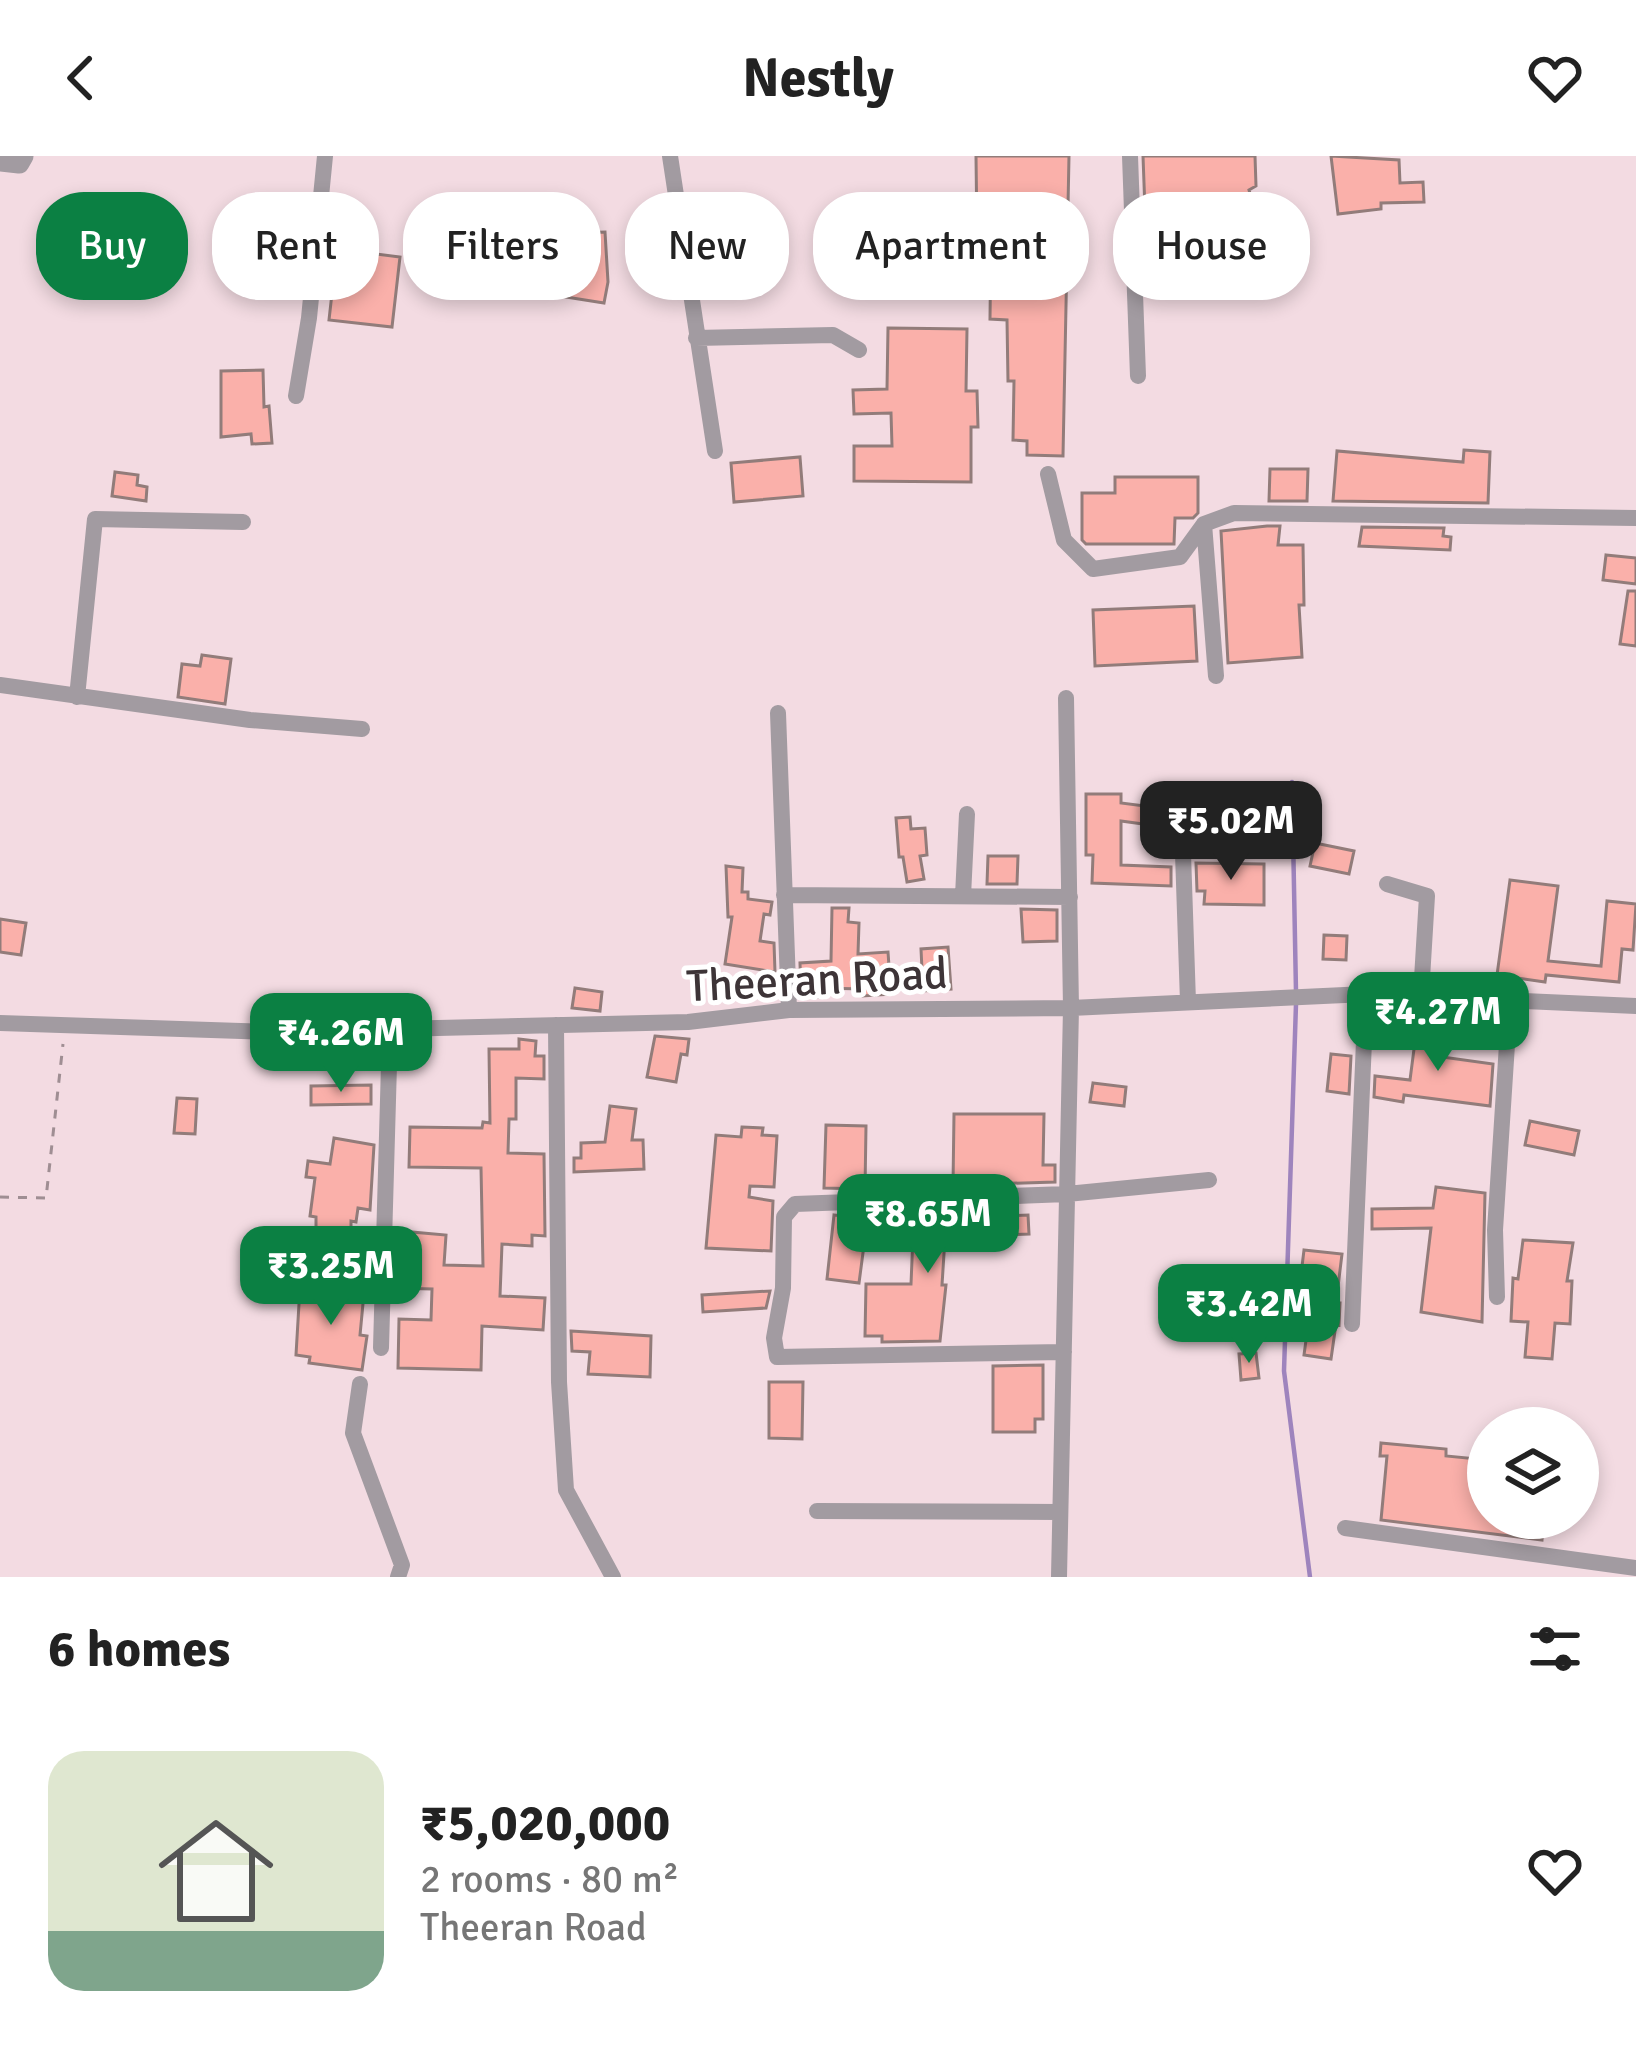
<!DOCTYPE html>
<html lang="en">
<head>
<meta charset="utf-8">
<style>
	:root { --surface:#fff; --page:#f2f2f2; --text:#222; --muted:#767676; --line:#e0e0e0; --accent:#0b8043 }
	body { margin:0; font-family:Signika,sans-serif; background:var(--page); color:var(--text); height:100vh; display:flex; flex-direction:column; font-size:45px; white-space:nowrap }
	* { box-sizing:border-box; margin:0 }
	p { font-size:39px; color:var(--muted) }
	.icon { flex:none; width:66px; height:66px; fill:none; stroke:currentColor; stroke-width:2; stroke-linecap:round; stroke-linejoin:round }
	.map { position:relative; height:1421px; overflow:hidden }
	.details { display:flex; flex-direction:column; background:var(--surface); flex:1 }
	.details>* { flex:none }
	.hud { position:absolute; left:36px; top:36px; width:1566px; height:108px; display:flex; gap:24px }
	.controls { position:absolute; left:1467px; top:1251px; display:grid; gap:24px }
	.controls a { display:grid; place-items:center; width:132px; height:132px; border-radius:50%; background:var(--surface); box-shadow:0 6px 18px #0003; font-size:60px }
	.price { position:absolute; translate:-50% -102px; padding:0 27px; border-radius:24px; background:var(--accent); color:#fff; font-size:39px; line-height:78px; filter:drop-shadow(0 3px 6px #0008) }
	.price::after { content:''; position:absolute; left:50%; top:72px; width:36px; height:27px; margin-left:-18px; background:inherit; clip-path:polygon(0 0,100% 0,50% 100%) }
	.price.current { background:#222; color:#fff }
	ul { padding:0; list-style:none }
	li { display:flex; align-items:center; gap:36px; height:300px; padding:0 48px }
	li+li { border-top:3px solid var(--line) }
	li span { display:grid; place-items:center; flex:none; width:336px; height:240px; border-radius:36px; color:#555 }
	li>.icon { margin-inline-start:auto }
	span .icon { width:144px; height:144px; fill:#fffc; stroke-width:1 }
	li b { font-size:51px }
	h2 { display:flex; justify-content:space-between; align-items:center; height:144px; padding:0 48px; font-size:51px }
	.pill { padding:0 42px; border-radius:48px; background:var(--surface); box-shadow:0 6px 18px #0003; font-size:42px; line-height:108px }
	.pill.current { background:var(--accent); color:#fff }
	header { display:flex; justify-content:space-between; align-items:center; height:156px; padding:0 48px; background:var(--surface); font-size:54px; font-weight:700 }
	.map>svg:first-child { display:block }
</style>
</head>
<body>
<header><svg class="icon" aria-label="back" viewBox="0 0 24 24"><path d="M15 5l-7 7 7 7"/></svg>Nestly<svg class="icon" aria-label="heart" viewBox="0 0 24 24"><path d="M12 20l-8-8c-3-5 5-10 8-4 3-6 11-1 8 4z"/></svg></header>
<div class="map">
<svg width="1636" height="1421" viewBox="0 0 1636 1421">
	<rect width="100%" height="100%" fill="#f3dbe2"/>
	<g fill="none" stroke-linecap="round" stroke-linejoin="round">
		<!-- stream -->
		<path stroke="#9e84bd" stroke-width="4.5" d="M1292 626 1296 836
			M1296 848 1284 1215 1310 1421"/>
	</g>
	<!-- building -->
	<path fill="#fab0aa" stroke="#927c7a" stroke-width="3" d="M976 0H1069L1063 300 1027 299V285L1013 284 1014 225H1008L1007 164 990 163 991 80H977Z
		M1143 0H1255L1256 30 1249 34 1251 41 1176 44V55L1145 54Z
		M1331 0 1399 4 1400 27 1423 26 1424 46 1381 47V53L1338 58Z
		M605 76 608 126 604 147 566 141 570 116 576 117 575 77Z
		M337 93 400 101 392 171 329 164Z
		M261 99 302 108 299 134 255 124Z
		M888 172 967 173 966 235H977L978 271H971V326L854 325V290H892L891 257 854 258 853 234 887 233Z
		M263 214 264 251 269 250 272 287 252 288 251 278 221 281V215Z
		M1464 294 1490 296 1488 347 1333 345 1337 295 1463 306Z
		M800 301 803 340 734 346 731 307Z
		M1270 313H1308L1307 345H1269Z
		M115 316 138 319 137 329 147 331 146 345 112 340Z
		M1115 321H1198V357L1193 362H1175L1174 388H1086L1082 384V337H1115Z
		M1267 370H1280L1278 389H1303L1304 449H1299L1302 501 1228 507 1221 375Z
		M1362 371 1444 372 1443 380 1451 381 1450 394 1359 390Z
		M1606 399 1636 402V428L1603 424Z
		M1628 435H1636V490L1620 488Z
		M1194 450 1197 505 1095 510 1093 454Z
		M202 499 231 503 225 548 178 541 182 508 200 510Z
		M1086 638H1121V647L1168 653 1165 671 1121 665V709L1171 711V730L1092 727 1093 699H1086Z
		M910 661 911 673 925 672 927 699 920 700 924 723 907 726 903 701H899L896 662Z
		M1315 687 1354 695 1349 718 1310 710Z
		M988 700H1018L1017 728H987Z
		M1196 707 1264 708V749L1204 748 1205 735H1197Z
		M726 710 743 712 742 736H748V743L772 746 770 759 764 758 760 785 774 787 775 816 725 808 732 761H728Z
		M1510 724 1558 730 1548 805 1601 810 1607 745 1636 748 1633 794 1622 793 1619 826 1546 819 1545 826 1497 819Z
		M832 752H849L848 766 859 767 858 798 888 796 891 838 863 840V833L821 832 822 841H801L800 807 831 805Z
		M1021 753 1057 754V785L1023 786Z
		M0 763 26 767 21 799 0 796Z
		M1324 779 1347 780 1346 804 1323 803Z
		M948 791 951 833 923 835 921 793Z
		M575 832 602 836 600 855 572 852Z
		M1418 862 1440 864 1435 900 1493 908 1490 950 1404 939 1403 946 1374 941 1375 920 1410 924Z
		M655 880 689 883 687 899 681 898 676 926 647 921Z
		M519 883 536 885 535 900H544V923L516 922V963H509L508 997 544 998 545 1080 532 1079V1090L502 1088 500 1140 545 1142 543 1174 482 1170 481 1214 398 1212 399 1163 431 1164 432 1133 395 1132 396 1107 409 1108 411 1076 446 1079 444 1109 483 1110 481 1012 409 1011 410 971 482 972 483 966 490 967 489 893H519Z
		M1331 898 1351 900 1349 938 1327 935Z
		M1093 927 1126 931 1124 950 1090 946Z
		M371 929V948L311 949V930Z
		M177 942 197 943 195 978 174 977Z
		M610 950 636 953 632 984H643L644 1013 574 1016V1002H581V987L605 986Z
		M954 958H1044L1043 1009H1055V1026L953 1029Z
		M1530 965 1579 975 1574 999 1525 989Z
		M826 969 866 970 865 1033 824 1032Z
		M742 971 763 972 762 979 777 980 774 1031 750 1030 749 1041 773 1045 771 1095 706 1092 716 979 741 981Z
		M334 982 374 989 370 1054 358 1052 356 1066 351 1065V1086L316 1087V1061L310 1060 315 1022 306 1021 308 1005 330 1008Z
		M1436 1031 1485 1037 1482 1166 1421 1156 1431 1072 1372 1073V1053L1433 1052Z
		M969 1054 970 1062 1028 1059 1029 1078 945 1082 942 1129H946L940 1185 882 1186V1180H865L866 1128H911L914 1056Z
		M834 1059 854 1061 852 1072 866 1074 859 1127 827 1123Z
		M1523 1084 1573 1087 1567 1125H1572L1570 1168 1555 1167 1552 1203 1525 1201 1528 1166 1511 1165 1513 1122 1518 1123Z
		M1304 1094 1342 1098 1336 1147H1340L1339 1169 1336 1168 1331 1203 1304 1199 1310 1155 1304 1154 1308 1128 1300 1127Z
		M300 1131 364 1137 360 1179 367 1180 362 1214 309 1207 310 1201 296 1199Z
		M770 1135 766 1152 703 1156 702 1139Z
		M571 1175 651 1180 650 1221 588 1218 590 1196 572 1195Z
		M1256 1197 1259 1222 1241 1224 1239 1198Z
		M1043 1209V1263H1035V1276H993V1210Z
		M769 1226H803L802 1283 769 1282Z
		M1381 1287 1446 1293V1300L1488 1304V1362H1544L1542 1384 1381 1364 1387 1300H1380Z"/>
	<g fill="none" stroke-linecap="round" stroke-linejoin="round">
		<!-- path -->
		<path stroke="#9f8e93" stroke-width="3" stroke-dasharray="9 9" stroke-linecap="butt" d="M0 1041 46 1042 63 888"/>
		<!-- minor -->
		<path stroke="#a29ba1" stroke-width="16" d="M670 0 715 295
			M1130 0 1138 220
			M696 182 833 179 859 194
			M296 240 309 162 325 0
			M1048 318 1064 384 1093 413 1180 401 1204 368
			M1216 520 1204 368 1234 357 1636 362
			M0 529 250 564 362 573
			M77 541 95 363 243 366
			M778 557 789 854
			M1182 668 1188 846
			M1387 728 1427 740 1421 839
			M784 739 1070 741
			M963 740 967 658
			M0 867 273 876 688 866 789 854 1071 852 1366 838 1636 850
			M556 869 559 1226 566 1334 613 1421
			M1497 1141 1495 1074 1510 842
			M1352 1168 1366 838
			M381 1192 390 873
			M1064 1196 777 1201 774 1182 783 1132 784 1061 795 1048 1067 1038 1209 1024
			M360 1228 353 1277 402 1409 398 1421
			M817 1355 1060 1356
			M1345 1372 1636 1412
			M1059 1421 1071 852 1066 542"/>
		<!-- tertiary -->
		<path stroke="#a29ba1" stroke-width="21" d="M0 5 19 7 23 0"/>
	</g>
	<g text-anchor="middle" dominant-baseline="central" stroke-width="10" stroke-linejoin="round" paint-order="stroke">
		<!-- street labels -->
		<g font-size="45" fill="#3d3437" stroke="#fff">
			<text transform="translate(817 824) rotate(-3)">Theeran Road</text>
		</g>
	</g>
</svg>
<div class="controls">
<a><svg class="icon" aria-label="layers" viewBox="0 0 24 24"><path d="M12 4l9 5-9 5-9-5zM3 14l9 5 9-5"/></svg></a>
</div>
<b class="price current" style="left:1231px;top:727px">₹5.02M</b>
<b class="price" style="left:1438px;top:918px">₹4.27M</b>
<b class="price" style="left:341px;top:939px">₹4.26M</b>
<b class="price" style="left:928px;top:1120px">₹8.65M</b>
<b class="price" style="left:331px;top:1172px">₹3.25M</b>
<b class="price" style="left:1249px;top:1210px">₹3.42M</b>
<div class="hud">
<a class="pill current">Buy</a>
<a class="pill">Rent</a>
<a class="pill">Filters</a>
<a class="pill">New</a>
<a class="pill">Apartment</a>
<a class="pill">House</a>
</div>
</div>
<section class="details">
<h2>6 homes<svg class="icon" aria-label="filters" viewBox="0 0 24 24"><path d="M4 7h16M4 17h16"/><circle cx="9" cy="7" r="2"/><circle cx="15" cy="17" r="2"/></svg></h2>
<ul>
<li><span style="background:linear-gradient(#dfe7d0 75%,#7fa58c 0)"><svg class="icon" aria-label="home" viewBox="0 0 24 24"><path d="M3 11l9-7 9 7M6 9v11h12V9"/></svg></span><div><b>₹5,020,000</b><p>2 rooms · 80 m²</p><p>Theeran Road</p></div><svg class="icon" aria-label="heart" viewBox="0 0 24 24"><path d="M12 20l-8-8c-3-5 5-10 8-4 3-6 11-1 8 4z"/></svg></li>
</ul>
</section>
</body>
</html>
